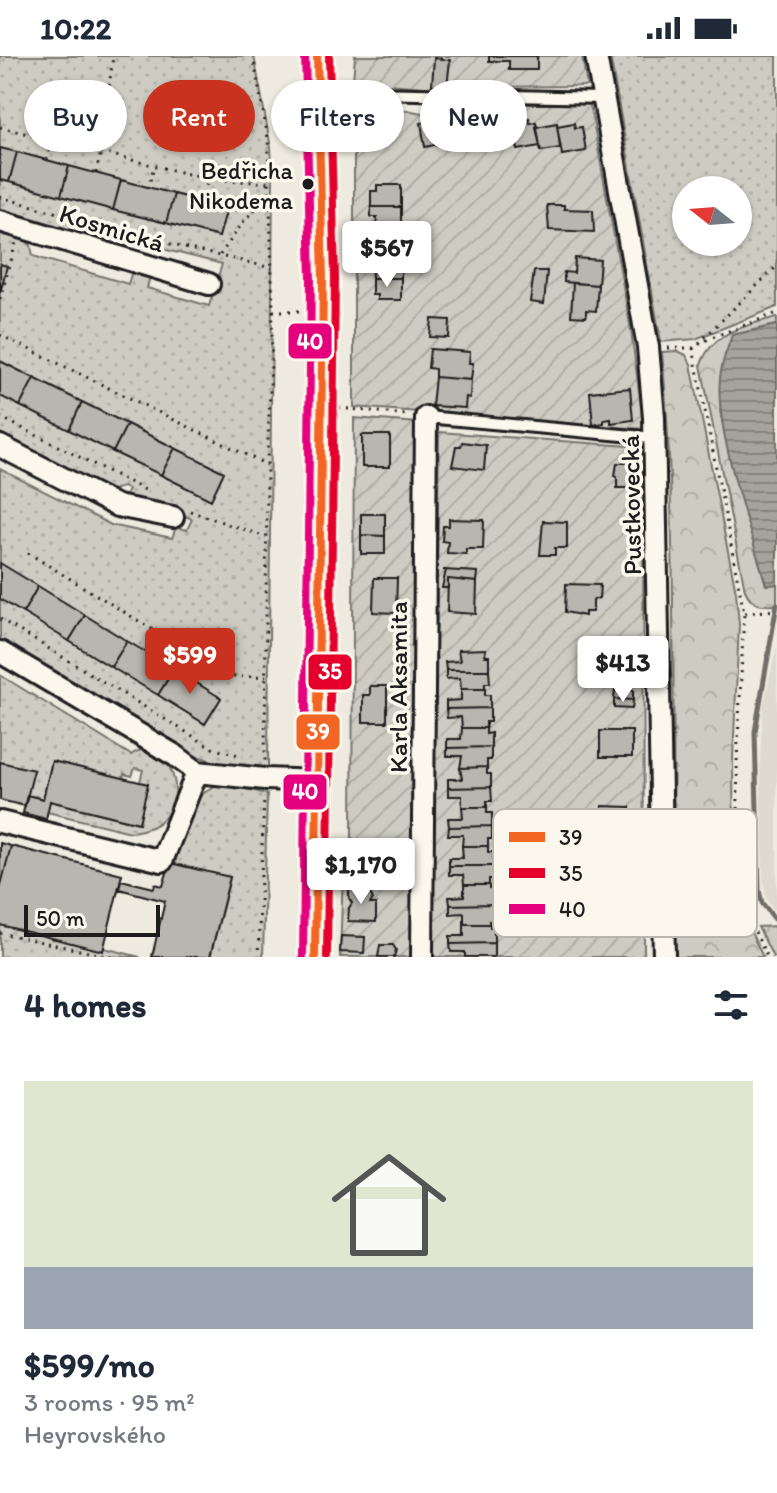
<!DOCTYPE html>
<html lang="en">
<head>
<meta charset="utf-8">
<style>
	:root { --surface:#fff; --page:#f2f2f3; --text:#1f2937; --muted:#747a83; --accent:#c8321e }
	body { margin:0; font-family:Itim,sans-serif; background:var(--page); color:var(--text); height:100vh; display:flex; flex-direction:column; font-size:30px; white-space:nowrap }
	* { box-sizing:border-box; margin:0 }
	p { font-size:26px; color:var(--muted) }
	.icon { flex:none; width:44px; height:44px; fill:none; stroke:currentColor; stroke-width:2; stroke-linecap:round; stroke-linejoin:round }
	.map { position:relative; height:901px; overflow:hidden }
	.panel { display:flex; flex-direction:column; background:var(--surface); flex:1 }
	.panel>* { flex:none }
	.top-card { position:absolute; left:24px; top:24px; width:730px; height:72px; display:flex; gap:16px }
	.needle { width:52px; rotate:287deg }
	.tools { position:absolute; left:672px; top:120px; display:grid; gap:16px }
	.tools a { display:grid; place-items:center; width:80px; height:80px; border-radius:50%; background:var(--surface); box-shadow:0 2px 6px #0004; font-size:40px }
	.scale { position:absolute; left:24px; bottom:20px; width:136px; box-sizing:border-box; padding-left:8px; border:4px solid #1c1c1c; border-top:0; font-size:22px; line-height:28px; white-space:nowrap; color:#1c1c1c; -webkit-text-stroke:6px #fbf7ec; paint-order:stroke }
	.price { position:absolute; translate:-50% -68px; padding:0 18px; border-radius:8px; background:#fff; color:#222; font-size:26px; line-height:52px; filter:drop-shadow(0 2px 4px #0008) }
	.price::after { content:''; position:absolute; left:50%; top:48px; width:24px; height:18px; margin-left:-12px; background:inherit; clip-path:polygon(0 0,100% 0,50% 100%) }
	.price.on { background:var(--accent); color:#fff }
	ul { padding:0; list-style:none }
	li { display:grid; align-content:center; gap:16px; height:424px; padding:0 24px }
	li span { display:grid; place-items:center; height:248px; border-radius:0px; color:#555 }
	li>.icon { margin-inline-start:auto }
	span .icon { width:144px; height:144px; fill:#fffc; stroke-width:1 }
	li b { font-size:34px }
	h2 { display:flex; justify-content:space-between; align-items:center; height:96px; padding:0 24px; font-size:34px }
	.tag { padding:0 28px; border-radius:36px; background:var(--surface); box-shadow:0 2px 6px #0004; font-size:28px; line-height:72px }
	.tag.on { background:var(--accent); color:#fff }
	.status { display:flex; justify-content:space-between; align-items:center; height:56px; padding:0 40px; background:var(--surface); direction:ltr }
	.status svg { height:22px; fill:currentColor }
	.map>svg:first-child { display:block }
</style>
</head>
<body>
<div class="status"><b>10:22</b><svg viewBox="0 0 49 12"><path d="M0 12V9h3v3zM5 12V6h3v6zM10 12V3h3v9zM15 12V0h3v12zM26 1h20v11H26zM47 4h2v5h-2z"/></svg></div>
<div class="map">
<svg width="777" height="901" viewBox="0 0 777 901">
	<defs>
		<pattern id="grass-dots" width="8" height="8" patternUnits="userSpaceOnUse" patternTransform="scale(2)"><rect width="8" height="8" fill="#ceccc2"/><path d="M2 2h.1M6 6h.1" fill="none" stroke="#b0afa6" stroke-width="1.8" stroke-linecap="round"/></pattern>
		<pattern id="forest-crowns" width="20" height="18" patternUnits="userSpaceOnUse" patternTransform="scale(2)"><rect width="20" height="18" fill="#ceccc2"/><path d="M2 6a3 3 0 1 1 6 0M12 15a3 3 0 1 1 6 0" fill="none" stroke="#b0afa6"/></pattern>
		<pattern id="garden-furrows" width="10" height="10" patternUnits="userSpaceOnUse" patternTransform="scale(2)"><rect width="10" height="10" fill="#ceccc2"/><path d="M-1 1l2-2M0 10L10 0M9 11l2-2" fill="none" stroke="#b0afa6"/></pattern>
		<pattern id="water-rules" width="6" height="5" patternUnits="userSpaceOnUse" patternTransform="scale(2)"><rect width="6" height="5" fill="#a6a39d"/><path d="M0 2.5h6" fill="none" stroke="#86847f"/></pattern>
	</defs>
	<rect width="100%" height="100%" fill="#eeeadf"/>
	<filter id="ink" filterUnits="userSpaceOnUse"><feTurbulence type="fractalNoise" baseFrequency=".0125" numOctaves="2"/><feDisplacementMap in="SourceGraphic" scale="16" xChannelSelector="R" yChannelSelector="G"/><feConvolveMatrix kernelMatrix="1 2 1 2 8 2 1 2 1" color-interpolation-filters="sRGB"/></filter>
	<g filter="url(#ink)">
		<!-- built -->
		<path fill="#dedad1" d="M777 591V858L766 842 763 821 760 703 763 651Z"/>
		<!-- grass -->
		<path fill="url(#grass-dots)" stroke="#75746f" stroke-width="2" fill-rule="evenodd" d="M0 0H254L271 92 273 120 268 711 256 714 233 711 193 699 0 583V413L111 469 172 482 176 471 187 474 192 463 161 449 125 441 128 433 123 431 112 434 0 377V176L26 183 31 190 33 200 128 228 132 215 150 221 147 232 209 250 222 208 135 186 126 191 0 157Z
			M610 0H777V251L695 283 661 286ZM686 134H738V186H686Z
			M0 619 131 699C170 671 207 768 131 776L47 756 50 745 138 767 148 728 140 726 143 714 135 712 132 720 124 718 123 722 52 705 43 743 27 739 0 706Z
			M220 727 267 738 263 901H210L230 822 175 808C184 769 181 746 220 727Z
			M0 869 103 894 104 892 140 901H0Z"/>
		<!-- forest -->
		<path fill="url(#forest-crowns)" stroke="#75746f" stroke-width="2" d="M777 261V269L732 279 720 355 729 398 766 529 777 528V549C762 550 752 550 745 534L701 309C711 276 747 269 777 261Z
			M678 295 686 299 691 308 736 536 739 568 733 703 734 825 743 860 763 901H675C670 699 680 497 662 296Z
			M777 870V901H773L758 871Z"/>
		<!-- garden -->
		<path fill="url(#garden-furrows)" stroke="#75746f" stroke-width="2" d="M355 0H582L587 30 457 31 447 33 353 25Z
			M459 48H590L631 274 644 373 354 351V52L407 54 427 58 429 49 448 51Z
			M354 362 418 367 420 471 412 699 416 786 415 901H340L344 785 352 784Z
			M439 376 643 391 644 901H428V594H436Z"/>
		<!-- water -->
		<path fill="url(#water-rules)" stroke="#6f6d69" stroke-width="2" d="M777 269V528L766 529C751 476 711 365 721 315 723 303 728 291 732 279Z"/>
		<g fill="none" stroke-linecap="round" stroke-linejoin="round">
			<!-- stream -->
			<path stroke="#6f6d69" stroke-width="5" d="M777 548 755 676 759 834 762 847 777 866"/>
		</g>
		<!-- building -->
		<path fill="#b9b6af" stroke="#1c1c1c" stroke-width="2" d="M489 0H537V14H509V5H489Z
			M434 2 450 4 447 31 432 29Z
			M354 52 384 54 382 78 353 76Z
			M490 62 494 86 478 88 474 65Z
			M507 62V67L513 66 517 90 496 94 491 65Z
			M529 62 530 67 536 66 540 90 518 94 513 65Z
			M450 63V65L458 64 462 90 445 92 440 64Z
			M440 64 444 87 425 91 421 67Z
			M474 65 478 88 462 91 458 68Z
			M557 67 560 92 541 95 536 71Z
			M574 67 575 72 582 71 586 95 562 99 557 70Z
			M0 92 17 96 9 126 0 124Z
			M17 96 69 110 61 140 9 126Z
			M69 110 121 124 113 154 61 140Z
			M121 124 174 138 166 167 113 154Z
			M377 129H401V151H371V135H377Z
			M174 138 227 152 219 181 166 167Z
			M547 149H564V153L593 154 594 176 549 174Z
			M371 151H401V170H377V161H371Z
			M377 170H401V189H377Z
			M377 189H401V203H377Z
			M575 202 600 204 598 229 564 226V216L574 217Z
			M371 203H401V222H372Z
			M0 208 7 210 0 237Z
			M534 215H547L544 248 530 246Z
			M372 222H401V244H377V239H372Z
			M573 227 598 229 596 255 586 254V261L571 260Z
			M432 263 450 264 449 282 430 281Z
			M430 293 470 296 469 307H473L471 324 435 321V313L428 312Z
			M0 305 34 322 20 350 0 340Z
			M435 321 471 324 470 342 466 341 465 352 432 350Z
			M34 322 82 346 69 374 20 350Z
			M630 332 633 364 611 367V363L604 364V367L593 369 590 336Z
			M82 346 127 368 113 396 69 374Z
			M127 368 175 392 161 419 113 396Z
			M362 379H390V411H362Z
			M462 386 486 389 484 414 452 410 456 390H461Z
			M175 392 224 416 211 444 161 419Z
			M617 407H633L634 432H617V420H615Z
			M361 458H385V480L361 479Z
			M449 463 484 464 483 493H466V498L447 497 448 486 442 485 443 470H449Z
			M543 465 567 466V492H555V499H540Z
			M361 479 385 480V498H361Z
			M0 507 38 530 23 557 0 543Z
			M443 514 478 516 477 526 448 523V532H442L446 514Z
			M374 522H397L396 557 373 556Z
			M448 523 477 526 476 558 447 556Z
			M566 528 600 529 599 542 593 544V556H585V560L565 556Z
			M38 530 85 559 69 585 23 557Z
			M85 559 127 585 111 611 69 585Z
			M598 584H620V601H624V618L597 617Z
			M127 585 174 613 158 639 111 611Z
			M486 593 485 600H489V614H446L445 606 460 605 458 594Z
			M174 613 221 642 205 668 158 639Z
			M446 614H489L490 627H485V633H461L460 622 446 623Z
			M370 630H387V666H363V639H370Z
			M461 633H485V639H490V652L446 653V645L461 644Z
			M615 634H633V644L614 643Z
			M614 643 633 644 632 653 614 652Z
			M490 652V666H486V672H462L461 661 447 662 446 653Z
			M462 672H486V678L491 677V691L447 692V683H461Z
			M600 675H632V701H600Z
			M491 691V704H487V711L460 712 462 700H447V692Z
			M52 705 148 728 139 767 50 745 46 763 23 757 27 739 43 743Z
			M0 706 34 714 25 750 0 744Z
			M487 711V718H491V731L448 732V723H462L460 712Z
			M491 731 492 745H487V751H462V740H448V732Z
			M602 750 630 751V775L597 774 598 760H602Z
			M462 751H487V757H492V770L449 771 448 762H463Z
			M492 770V783H488V790H462L463 779H448L449 771Z
			M0 787 11 790 0 833Z
			M11 790 122 818 103 895 0 869V833Z
			M462 790H488V796H493V810H449V802H463Z
			M170 807 230 821 210 901H152L165 845 119 833 121 824 154 832 155 828 163 830Z
			M449 810H493V823H489V829H464L463 819H449Z
			M464 829H489V832H493V848L450 849 449 841 464 840Z
			M349 831 367 832 373 843 370 848H376V866L348 865 349 852 352 847 349 842Z
			M493 848 494 865H489L490 868H464V857L450 858V849Z
			M464 868H490V871H494V887L450 888V880H464Z
			M341 880 365 881 364 897 340 896Z
			M494 887V901H465V896H451L450 888Z
			M380 889H393L396 894 394 901H378Z"/>
		<g fill="none" stroke-linecap="round" stroke-linejoin="round">
			<defs>
				<path id="service" d="M371 37 603 42
					M426 361 655 382"/>
				<path id="minor" d="M596 0 648 291 654 362 664 901
					M0 165 209 228
					M0 390 117 450 173 461
					M0 596 176 700 197 716 265 723 318 725
					M0 766 162 805 197 716
					M315 901 323 223 317 0
					M422 901 426 361"/>
			</defs>
			<!-- service casing -->
			<use href="#service" stroke="#1c1c1c" stroke-width="16"/>
			<!-- minor casing -->
			<use href="#minor" stroke="#1c1c1c" stroke-width="26"/>
			<!-- path -->
			<path stroke="#1c1c1c" stroke-width="3" stroke-dasharray="2 6" stroke-linecap="butt" d="M253 0 268 82 273 255 267 409 265 705
				M0 71 208 123 270 127
				M47 104 52 84
				M96 117 101 96 113 0
				M148 132 154 110
				M0 141 185 192 272 212
				M202 145 208 123
				M220 199 244 165 271 137
				M0 243 16 187
				M273 255H304
				M0 279 267 409
				M699 287 777 210
				M668 292H693L710 282 777 257
				M693 292 744 557 737 706 740 837 746 857 767 901
				M339 352 407 359
				M0 361 147 435
				M190 455 266 481
				M28 497 230 621 266 620
				M745 557 777 554
				M0 563 214 693 243 700
				M0 877 112 901
				M258 901 264 741"/>
			<!-- service -->
			<use href="#service" stroke="#fbf7ec" stroke-width="10"/>
			<!-- minor -->
			<use href="#minor" stroke="#fbf7ec" stroke-width="20"/>
			<defs>
				<path id="bus-1" d="M315 901 323 223 317 0"/>
				<path id="bus-2" d="M327 901 335 223 329 0"/>
				<path id="bus-3" d="M303 901 311 223 305 0"/>
			</defs>
			<!-- bus-1 casing -->
			<use href="#bus-1" stroke="#fbf7ec" stroke-width="14"/>
			<!-- bus-2 casing -->
			<use href="#bus-2" stroke="#fbf7ec" stroke-width="14"/>
			<!-- bus-3 casing -->
			<use href="#bus-3" stroke="#fbf7ec" stroke-width="14"/>
			<!-- bus-1 -->
			<use href="#bus-1" stroke="#f26522" stroke-width="8"/>
			<!-- bus-2 -->
			<use href="#bus-2" stroke="#e4002b" stroke-width="8"/>
			<!-- bus-3 -->
			<use href="#bus-3" stroke="#e5007d" stroke-width="8"/>
		</g>
	</g>
	<!-- markers -->
	<circle fill="#1c1c1c" stroke="#fbf7ec" stroke-width="3" cx="308" cy="128" r="7"/>
	<g text-anchor="middle" dominant-baseline="central" stroke-width="7" stroke-linejoin="round" paint-order="stroke">
		<!-- bus labels -->
		<g font-size="24" fill="#1c1c1c" stroke="#fbf7ec" text-anchor="end">
			<text x="293" y="114">Bedřicha<tspan x="293" dy="30">Nikodema</tspan></text>
		</g>
		<!-- street labels -->
		<g font-size="26" fill="#1c1c1c" stroke="#fbf7ec">
			<text transform="translate(112 172) rotate(17)">Kosmická</text>
			<text transform="translate(631 449) rotate(-91)">Pustkovecká</text>
			<text transform="translate(398 631) rotate(-90)">Karla Aksamita</text>
		</g>
	</g>
	<!-- legend -->
	<rect x="493" y="753" width="264" height="128" rx="12" fill="#fbf7ec" stroke="#b8b5ae" stroke-width="2"/>
	<rect x="509" y="776" width="36" height="10" fill="#f26522"/>
	<rect x="509" y="812" width="36" height="10" fill="#e4002b"/>
	<rect x="509" y="848" width="36" height="10" fill="#e5007d"/>
	<g font-size="22" fill="#1c1c1c">
		<text x="559" y="789">39</text>
		<text x="559" y="825">35</text>
		<text x="559" y="861">40</text>
	</g>
	<g stroke="#fbf7ec" stroke-width="3">
		<rect x="287" y="266" width="46" height="38" rx="8" fill="#e5007d"/>
		<rect x="307" y="597" width="46" height="38" rx="8" fill="#e4002b"/>
		<rect x="295" y="657" width="46" height="38" rx="8" fill="#f26522"/>
		<rect x="282" y="717" width="46" height="38" rx="8" fill="#e5007d"/>
	</g>
	<g font-size="22" text-anchor="middle" font-weight="bold" fill="#fff">
		<text x="310" y="293">40</text>
		<text x="330" y="623">35</text>
		<text x="318" y="683">39</text>
		<text x="305" y="743">40</text>
	</g>
</svg>
<div class="tools">
<a><svg class="needle" viewBox="-14 -14 28 28"><path d="M0-13l5 13h-10z" fill="#e53935"/><path d="M0 13l5-13h-10z" fill="#747a83"/></svg></a>
</div>
<div class="scale">50 m</div>
<b class="price" style="left:387px;top:233px">$567</b>
<b class="price on" style="left:190px;top:640px">$599</b>
<b class="price" style="left:623px;top:648px">$413</b>
<b class="price" style="left:361px;top:850px">$1,170</b>
<div class="top-card">
<a class="tag">Buy</a>
<a class="tag on">Rent</a>
<a class="tag">Filters</a>
<a class="tag">New</a>
</div>
</div>
<section class="panel">
<h2>4 homes<svg class="icon" aria-label="filters" viewBox="0 0 24 24"><path d="M4 7h16M4 17h16"/><circle cx="9" cy="7" r="2"/><circle cx="15" cy="17" r="2"/></svg></h2>
<ul>
<li><span style="background:linear-gradient(#dfe7d0 75%,#9aa5b1 0)"><svg class="icon" aria-label="home" viewBox="0 0 24 24"><path d="M3 11l9-7 9 7M6 9v11h12V9"/></svg></span><div><b>$599/mo</b><p>3 rooms · 95 m²</p><p>Heyrovského</p></div></li>
</ul>
</section>
</body>
</html>
